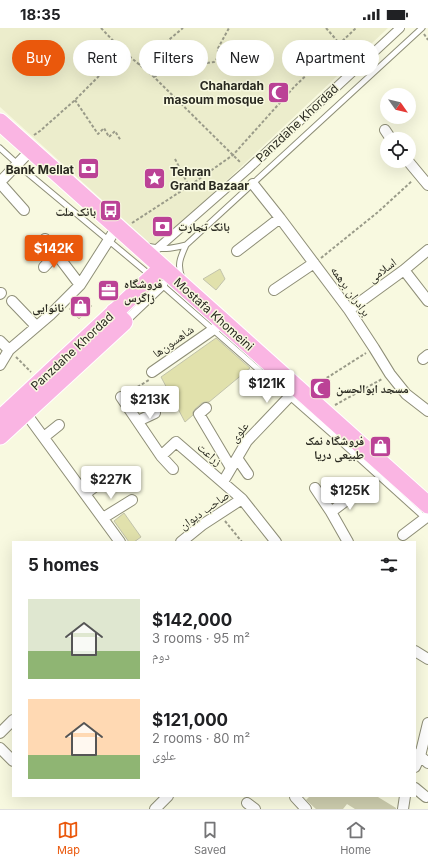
<!DOCTYPE html>
<html lang="en">
<head>
<meta charset="utf-8">
<style>
	:root { --surface:#fff; --page:#f6f6f6; --text:#202124; --muted:#757577; --line:#e0e0e0; --accent:#ea580c }
	body { margin:0; font-family:Inter,"Noto Naskh Arabic",sans-serif; background:var(--page); color:var(--text); height:100vh; display:flex; flex-direction:column; font-size:15px; white-space:nowrap }
	* { box-sizing:border-box; margin:0 }
	p { font-size:13px; color:var(--muted) }
	.icon { flex:none; width:22px; height:22px; fill:none; stroke:currentColor; stroke-width:2; stroke-linecap:round; stroke-linejoin:round }
	.map { position:relative; flex:1; overflow:hidden }
	.side { position:absolute; left:12px; top:513px; width:404px; height:256px; display:flex; flex-direction:column; background:var(--surface); border-radius:0px; box-shadow:0 4px 16px #0002 }
	.side>* { flex:none }
	.top-card { position:absolute; left:12px; top:12px; width:404px; height:36px; display:flex; gap:8px }
	.needle { width:26px; rotate:124deg }
	.fabs { position:absolute; left:380px; top:60px; display:grid; gap:8px }
	.fabs a { display:grid; place-items:center; width:36px; height:36px; border-radius:50%; background:var(--surface); box-shadow:0 4px 16px #0002; font-size:20px }
	.price { position:absolute; translate:-50% -34px; padding:0 9px; border-radius:4px; background:#fff; color:#222; font-size:13px; line-height:26px; filter:drop-shadow(0 1px 2px #0008) }
	.price::after { content:''; position:absolute; left:50%; top:24px; width:12px; height:9px; margin-left:-6px; background:inherit; clip-path:polygon(0 0,100% 0,50% 100%) }
	.price.current { background:var(--accent); color:#fff }
	ul { padding:0; list-style:none }
	li { display:flex; align-items:center; gap:12px; height:100px; padding:0 16px }
	li span { display:grid; place-items:center; flex:none; width:112px; height:80px; border-radius:0px; color:#555 }
	li>.icon { margin-inline-start:auto }
	span .icon { width:48px; height:48px; fill:#fffc; stroke-width:1 }
	li b { font-size:17px }
	h2 { display:flex; justify-content:space-between; align-items:center; height:48px; padding:0 16px; font-size:17px }
	.pill { padding:0 14px; border-radius:18px; background:var(--surface); box-shadow:0 4px 16px #0002; font-size:14px; line-height:36px }
	.pill.current { background:var(--accent); color:#fff }
	.status { display:flex; justify-content:space-between; align-items:center; height:28px; padding:0 20px; background:var(--surface); direction:ltr }
	.status svg { height:11px; fill:currentColor }
	.dock { display:flex; justify-content:space-around; align-items:center; height:56px; border-top:1px solid var(--line); background:var(--surface); font-size:11px; color:var(--muted) }
	.dock a { display:grid; justify-items:center; gap:2px }
	.dock .current { color:var(--accent) }
	.map>svg:first-child { display:block }
</style>
</head>
<body>
<div class="status"><b>18:35</b><svg viewBox="0 0 49 12"><path d="M0 12V9h3v3zM5 12V6h3v6zM10 12V3h3v9zM15 12V0h3v12zM26 1h20v11H26zM47 4h2v5h-2z"/></svg></div>
<div class="map">
<svg width="428" height="781" viewBox="0 0 428 781">
	<rect width="100%" height="100%" fill="#f8f9e0"/>
	<!-- built -->
	<path fill="#ecedcc" d="M0 0H388L155 220 0 79Z"/>
	<!-- green -->
	<path fill="#ccccad" d="M310 768H378V769L396 780V781H355L347 776 343 781H316L306 772Z"/>
	<!-- building -->
	<path fill="#e1e1ac" stroke="#c2c3ab" d="M220 241 225 251 216 262 203 251Z
		M81 268 92 278 79 291 69 281Z
		M216 310 250 340 209 374H205L202 375 195 381 193 384V387L185 394 161 349Z
		M124 485 141 509 134 514H129L114 493Z"/>
	<g fill="none" stroke-linecap="round" stroke-linejoin="round">
		<defs>
			<path id="service" d="M0 120 24 142 150 247
				M147 218C164 222 169 221 186 217
				M182 250C177 237 180 230 186 217L422 0
				M161 256 332 406 426 491"/>
			<path id="pedestrian" d="M158 220 247 142 400 0
				M124 294 163 257"/>
			<path id="minor" d="M385 102 391 111
				M408 133 428 157
				M0 154 31 122
				M0 155 24 182
				M253 156 280 190 349 282 374 320 390 346 406 366 428 383
				M45 211 80 257
				M237 223 280 190
				M44 239 56 226
				M404 242 428 273
				M274 262 314 235
				M0 266 1 265
				M12 273 36 298
				M349 282 404 242 428 222
				M0 313 9 322
				M423 331 428 327
				M0 337 9 322 50 287 80 257 117 199
				M152 344 224 294
				M121 369 161 428 173 441
				M206 380 199 386 231 440
				M25 384 120 514
				M138 393 155 385
				M44 409 59 397
				M161 428 176 414 242 471 276 514
				M237 430 248 446
				M223 454 247 413 290 368 303 365
				M315 460 331 484 348 514
				M85 466 101 454
				M331 484 356 465
				M103 490 132 472
				M403 507 428 488
				M181 514 202 497 242 471
				M415 623 428 631
				M0 705 13 692
				M0 720 13 733
				M415 726 420 728 428 735
				M415 739 420 728 428 695
				M415 760 426 769
				M295 769 306 781
				M247 775 255 781
				M155 781 168 768
				M403 781 405 768"/>
			<path id="primary" d="M0 94 428 477
				M0 391 162 240
				M0 408 124 294 114 284"/>
		</defs>
		<!-- service casing -->
		<use href="#service" stroke="#8e8e77" stroke-width="7"/>
		<!-- pedestrian casing -->
		<use href="#pedestrian" stroke="#8e8e77" stroke-width="10"/>
		<!-- minor casing -->
		<use href="#minor" stroke="#8e8e77" stroke-width="12"/>
		<!-- primary casing -->
		<use href="#primary" stroke="#fff" stroke-width="19"/>
		<!-- path -->
		<path stroke="#9a9b89" stroke-width="2" stroke-dasharray="3 2" stroke-linecap="butt" d="M101 0 122 22 154 49 241 135
			M326 0 340 16
			M424 6 428 12
			M139 37 183 0
			M154 49 199 24 207 35 214 34 221 26 217 22 229 0
			M75 72 98 106 104 100 109 109 115 103 121 113
			M34 107 40 103 75 72 97 50 122 22
			M175 131 189 158
			M132 195 189 158 233 127 295 58 356 0
			M321 230 378 184 412 153
			M16 329 31 344
			M314 358 366 325
			M129 364 149 352
			M335 377 382 351
			M225 493 242 514"/>
		<!-- service -->
		<use href="#service" stroke="#fff" stroke-width="5"/>
		<!-- pedestrian -->
		<use href="#pedestrian" stroke="#fff" stroke-width="8"/>
		<!-- minor -->
		<use href="#minor" stroke="#fff" stroke-width="10"/>
		<!-- primary -->
		<use href="#primary" stroke="#fab5e3" stroke-width="17"/>
	</g>
	<!-- icons -->
	<defs>
		<symbol id="mosque-square" viewBox="-11 -11 22 22"><rect x="-9" y="-9" width="18" height="18" rx="4" fill="#bb4296" stroke="#f8f9e0"/><path d="M3.5-4.9A6 6 0 1 0 3.5 4.9A5 5 0 1 1 3.5-4.9Z" fill="#fff"/></symbol>
		<symbol id="bank-square" viewBox="-11 -11 22 22"><rect x="-9" y="-9" width="18" height="18" rx="4" fill="#bb4296" stroke="#f8f9e0"/><path d="M-6-4H6V4H-6ZM0-2.3a2.3 2.3 0 1 0 0 4.6a2.3 2.3 0 1 0 0-4.6Z" fill="#fff"/></symbol>
		<symbol id="sight-square" viewBox="-11 -11 22 22"><rect x="-9" y="-9" width="18" height="18" rx="4" fill="#bb4296" stroke="#f8f9e0"/><path d="M0-6L1.8-2.2L6-1.7L2.9 1.2L3.7 5.4L0 3.3L-3.7 5.4L-2.9 1.2L-6-1.7L-1.8-2.2Z" fill="#fff"/></symbol>
		<symbol id="bus-square" viewBox="-11 -11 22 22"><rect x="-9" y="-9" width="18" height="18" rx="4" fill="#bb4296" stroke="#f8f9e0"/><path d="M-5-6H5V4H4V6H2V4H-2V6H-4V4H-5ZM-3.5-4V0h7V-4ZM-3.5 1.2v1.5H-2V1.2ZM2 1.2v1.5H3.5V1.2Z" fill="#fff"/></symbol>
		<symbol id="office-square" viewBox="-11 -11 22 22"><rect x="-9" y="-9" width="18" height="18" rx="4" fill="#bb4296" stroke="#f8f9e0"/><path d="M-6-3h4V-5.5h4V-3h4V5H-6ZM-1-4.5V-3h2v-1.5ZM-6 0V1H6V0Z" fill="#fff"/></symbol>
		<symbol id="shop-square" viewBox="-11 -11 22 22"><rect x="-9" y="-9" width="18" height="18" rx="4" fill="#bb4296" stroke="#f8f9e0"/><path d="M-5-2.5h2.3a2.7 3.5 0 0 1 5.4 0H5L5.5 6h-11ZM-1.5-2.5h3a1.5 2.3 0 0 0-3 0Z" fill="#fff"/></symbol>
	</defs>
	<g fill-rule="evenodd">
		<use href="#mosque-square" x="266" y="52" width="25" height="25"/>
		<use href="#bank-square" x="76" y="128" width="25" height="25"/>
		<use href="#sight-square" x="142" y="138" width="25" height="25"/>
		<use href="#bus-square" x="98" y="170" width="25" height="25"/>
		<use href="#bank-square" x="150" y="186" width="25" height="25"/>
		<use href="#office-square" x="96" y="250" width="25" height="25"/>
		<use href="#shop-square" x="68" y="266" width="25" height="25"/>
		<use href="#mosque-square" x="308" y="348" width="25" height="25"/>
		<use href="#shop-square" x="368" y="406" width="25" height="25"/>
	</g>
	<g text-anchor="middle" dominant-baseline="central" stroke-width="3" stroke-linejoin="round" paint-order="stroke">
		<!-- poi labels -->
		<g font-size="12" font-weight="bold" fill="#2a2a21" stroke="#f8f9e0" text-anchor="end">
			<text x="264" y="57">Chahardah<tspan x="264" dy="14">masoum mosque</tspan></text>
			<text x="74" y="141">Bank Mellat</text>
			<text x="170" y="143" text-anchor="start">Tehran<tspan x="170" dy="14">Grand Bazaar</tspan></text>
			<text x="96" y="183">بانک ملت</text>
			<text x="178" y="198" text-anchor="start">بانک تجارت</text>
			<text x="124" y="255" text-anchor="start">فروشگاه<tspan x="124" dy="14">زاگرس</tspan></text>
			<text x="64" y="279">نانوایی</text>
			<text x="336" y="360" text-anchor="start">مسجد ابوالحسن</text>
			<text x="364" y="412">فروشگاه نمک<tspan x="364" dy="14">طبیعی دریا</tspan></text>
		</g>
		<!-- street labels -->
		<g font-size="12" fill="#2a2a21" stroke="#f8f9e0">
			<text transform="translate(297 95) rotate(-43)">Panzdahe Khordad</text>
			<text transform="translate(382 242) rotate(-37)">اسلامی</text>
			<text transform="translate(351 263) rotate(54)">برادران برهمه</text>
			<text transform="translate(214 286) rotate(42)">Mostafa Khomeini</text>
			<text transform="translate(173 313) rotate(-35)">شاهسون‌ها</text>
			<text transform="translate(72 323) rotate(-43)">Panzdahe Khordad</text>
			<text transform="translate(239 404) rotate(-52)">علوی</text>
			<text transform="translate(210 426) rotate(41)">زراعت</text>
			<text transform="translate(204 482) rotate(-35)">صاحب دیوان</text>
		</g>
	</g>
</svg>
<div class="fabs">
<a><svg class="needle" viewBox="-14 -14 28 28"><path d="M0-13l5 13h-10z" fill="#e53935"/><path d="M0 13l5-13h-10z" fill="#757577"/></svg></a>
<a><svg class="icon" aria-label="locate" viewBox="0 0 24 24"><circle cx="12" cy="12" r="6"/><path d="M12 2v4M12 18v4M2 12h4M18 12h4"/></svg></a>
</div>
<b class="price current" style="left:54px;top:241px">$142K</b>
<b class="price" style="left:267px;top:376px">$121K</b>
<b class="price" style="left:150px;top:392px">$213K</b>
<b class="price" style="left:111px;top:472px">$227K</b>
<b class="price" style="left:350px;top:483px">$125K</b>
<div class="top-card">
<a class="pill current">Buy</a>
<a class="pill">Rent</a>
<a class="pill">Filters</a>
<a class="pill">New</a>
<a class="pill">Apartment</a>
</div>
<section class="side">
<h2>5 homes<svg class="icon" aria-label="filters" viewBox="0 0 24 24"><path d="M4 7h16M4 17h16"/><circle cx="9" cy="7" r="2"/><circle cx="15" cy="17" r="2"/></svg></h2>
<ul>
<li><span style="background:linear-gradient(#dfe7d0 65%,#8fb573 0)"><svg class="icon" aria-label="home" viewBox="0 0 24 24"><path d="M3 11l9-7 9 7M6 9v11h12V9"/></svg></span><div><b>$142,000</b><p>3 rooms · 95 m²</p><p>دوم</p></div></li>
<li><span style="background:linear-gradient(#ffd9b3 70%,#8fb573 0)"><svg class="icon" aria-label="home" viewBox="0 0 24 24"><path d="M3 11l9-7 9 7M6 9v11h12V9"/></svg></span><div><b>$121,000</b><p>2 rooms · 80 m²</p><p>علوی</p></div></li>
</ul>
</section>
</div>
<nav class="dock">
<a class="current"><svg class="icon" aria-label="map" viewBox="0 0 24 24"><path d="M3 6l6-2 6 2 6-2v14l-6 2-6-2-6 2zM9 4v14M15 6v14"/></svg>Map</a>
<a><svg class="icon" aria-label="saved" viewBox="0 0 24 24"><path d="M7 4h10v16l-5-4-5 4z"/></svg>Saved</a>
<a><svg class="icon" aria-label="home" viewBox="0 0 24 24"><path d="M3 11l9-7 9 7M6 9v11h12V9"/></svg>Home</a>
</nav>
</body>
</html>
